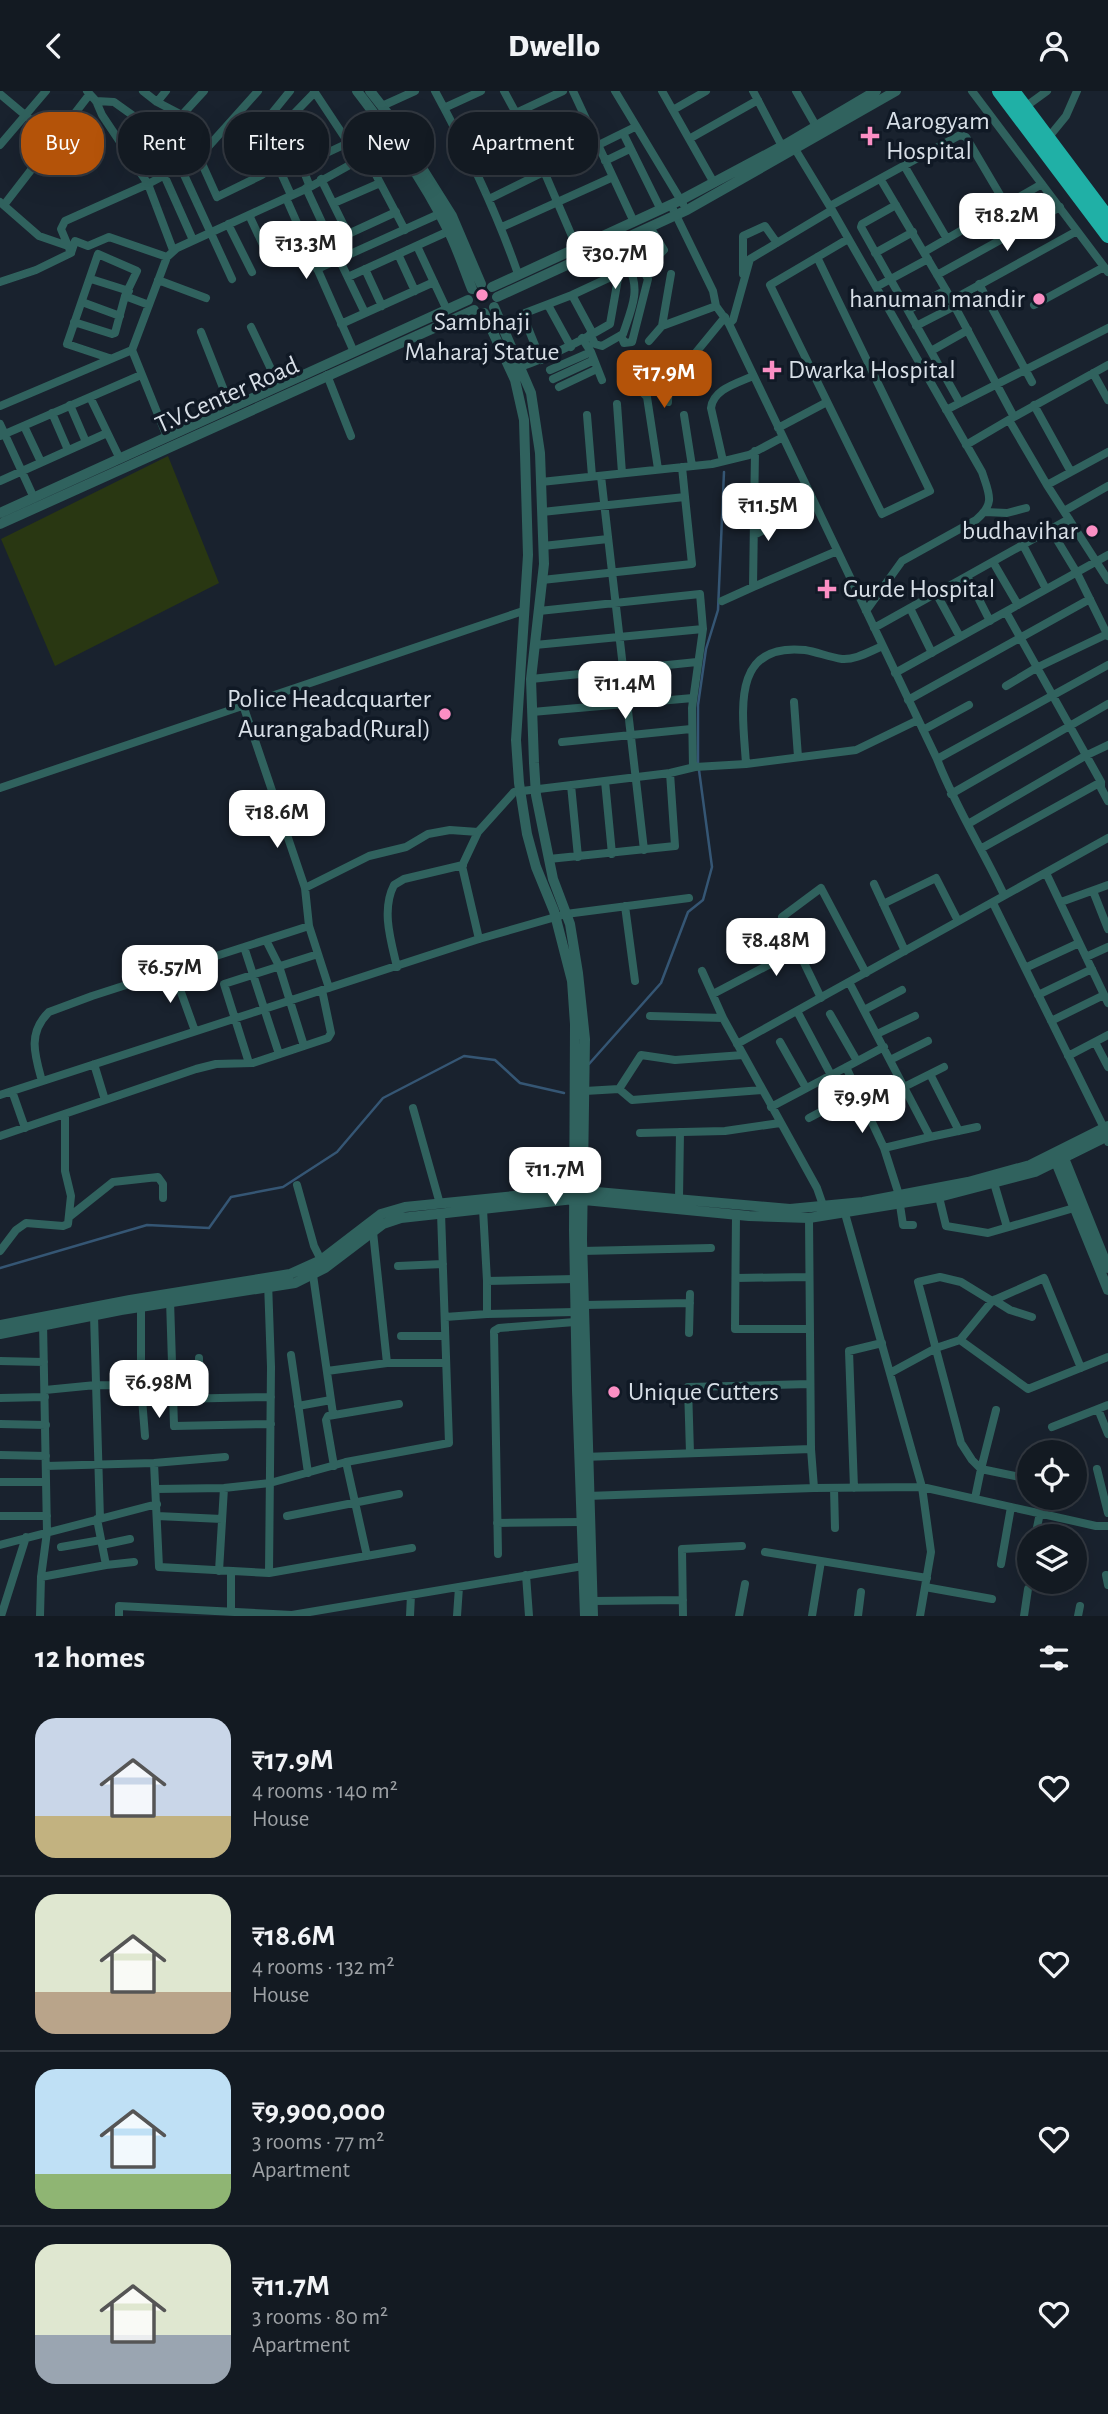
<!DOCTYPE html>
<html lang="en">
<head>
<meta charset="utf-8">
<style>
	:root { --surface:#131a22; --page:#1c232a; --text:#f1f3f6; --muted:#9da1a5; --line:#323840; --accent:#b45309 }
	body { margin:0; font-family:"Alegreya Sans",sans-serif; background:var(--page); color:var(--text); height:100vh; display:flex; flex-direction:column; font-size:26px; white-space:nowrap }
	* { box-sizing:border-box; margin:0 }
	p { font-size:23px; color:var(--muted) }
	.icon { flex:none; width:38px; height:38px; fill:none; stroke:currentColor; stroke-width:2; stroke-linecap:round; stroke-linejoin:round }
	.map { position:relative; height:1525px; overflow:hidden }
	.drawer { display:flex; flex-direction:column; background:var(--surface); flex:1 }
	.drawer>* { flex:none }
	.guide { position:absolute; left:21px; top:21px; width:700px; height:63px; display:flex; gap:14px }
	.controls { position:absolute; left:1017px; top:1349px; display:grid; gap:14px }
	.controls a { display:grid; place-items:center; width:70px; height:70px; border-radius:50%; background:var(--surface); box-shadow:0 7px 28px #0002,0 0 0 2px var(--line); font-size:35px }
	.price { position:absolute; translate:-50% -60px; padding:0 16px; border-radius:14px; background:#fff; color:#222; font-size:23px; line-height:46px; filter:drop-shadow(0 2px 4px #0008) }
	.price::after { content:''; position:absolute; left:50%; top:42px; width:21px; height:16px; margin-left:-10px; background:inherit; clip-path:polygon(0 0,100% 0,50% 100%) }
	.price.selected { background:var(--accent); color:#fff }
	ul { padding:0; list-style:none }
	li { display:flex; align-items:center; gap:21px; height:175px; padding:0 35px }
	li+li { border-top:2px solid var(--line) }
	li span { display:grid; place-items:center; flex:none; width:196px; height:140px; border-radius:21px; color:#555 }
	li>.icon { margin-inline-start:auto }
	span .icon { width:84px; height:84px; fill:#fffc; stroke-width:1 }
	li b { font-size:30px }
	h2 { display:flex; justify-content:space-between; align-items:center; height:84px; padding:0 35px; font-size:30px }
	.pill { padding:0 24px; border-radius:28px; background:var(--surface); box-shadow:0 7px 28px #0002,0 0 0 2px var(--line); font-size:24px; line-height:63px }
	.pill.selected { background:var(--accent); color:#fff }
	header { display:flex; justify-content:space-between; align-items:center; height:91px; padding:0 35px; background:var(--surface); font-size:32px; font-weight:800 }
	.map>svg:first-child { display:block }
</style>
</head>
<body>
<header><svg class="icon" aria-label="back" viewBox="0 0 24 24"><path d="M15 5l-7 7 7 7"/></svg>Dwello<svg class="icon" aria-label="person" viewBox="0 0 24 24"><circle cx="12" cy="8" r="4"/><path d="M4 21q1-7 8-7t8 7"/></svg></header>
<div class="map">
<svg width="1108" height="1525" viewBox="0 0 1108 1525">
	<rect width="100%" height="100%" fill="#19222e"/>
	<!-- green -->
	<path fill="#293712" d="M168 365 219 492 55 575 1 448Z"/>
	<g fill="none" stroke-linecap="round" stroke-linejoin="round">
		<!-- stream -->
		<path stroke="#355674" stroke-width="2.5" d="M698 672V614L706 558 718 519 724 381
			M589 973 661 892 688 821 703 809 712 776 699 679
			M0 1177 147 1134 209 1137 231 1106 283 1096 337 1061 383 1007 464 965 495 969 520 992 564 1002"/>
		<!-- minor -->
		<path stroke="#30625e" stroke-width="8" d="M87 0 96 10 102 24 148 93 173 159
			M143 0 157 11 182 24
			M204 0 182 24 180 30 206 58
			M314 0 359 68
			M435 0C467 59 496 119 518 183
			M504 0 531 50 577 157
			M573 0 634 131
			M615 0 683 113
			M662 0 714 92
			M753 0 784 59
			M796 0 816 35
			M972 0 1108 181
			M0 3 75 66
			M96 10 114 11 156 41 162 39 195 69
			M157 11 166 0
			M382 15 415 0
			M1025 16 1047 0
			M444 17 481 0
			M673 19 706 0
			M285 32 310 96
			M623 42 661 119
			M1048 47 1066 25 1077 0
			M460 48 563 0
			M689 48 758 9
			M267 51 291 104
			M792 53 832 119 982 381C989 403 996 412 976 429L902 470 866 520
			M0 54 46 0
			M366 65 405 139
			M199 66 217 106 262 84 247 53 290 0
			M252 66 315 1
			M605 70 630 58
			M301 74 348 52
			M180 75 232 188
			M905 76 947 148
			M475 77 584 24
			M164 84 193 149
			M321 88 348 143
			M881 89 946 199 1014 326 1108 274
			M306 97 331 151
			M286 107 354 261
			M489 108 635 36
			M0 111 39 145 68 155
			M334 112 380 92
			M4 114 89 4
			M671 114 713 200 716 215 729 233 937 668C955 715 983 759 1004 804
			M896 114 862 133 861 136 960 312
			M830 115 960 44 966 46 1006 114
			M249 124 271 171
			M228 133 252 181
			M502 136 613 86
			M417 155 447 219
			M309 161 396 121
			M924 161 1042 93
			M71 162 75 150 88 155 109 146 167 166
			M875 162 913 141
			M398 163 415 200
			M817 166 930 400 882 423 770 194 848 148
			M339 168 365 222
			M317 178 439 123
			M365 178 382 215
			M743 183V145L765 135 777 152
			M937 184 1060 116
			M348 186 449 140
			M91 188 129 200
			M158 189 206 207
			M0 191 36 179 71 162 61 138 65 130 148 93 199 66 258 0
			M979 193 1032 291
			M876 196 928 168
			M572 204 593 243
			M125 205 149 214
			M952 209 1077 140
			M82 211 120 225
			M548 214 571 256
			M1034 214 1104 176
			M908 219 946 199
			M74 231 112 243 115 242 125 205 137 180 98 163 67 253 109 267
			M341 233 434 191
			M729 233 733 229 750 168 832 119
			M662 235 716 215
			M916 235 955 215
			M251 236 279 295
			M201 241 231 317
			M590 243 595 253 602 255 623 243C631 219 641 199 629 177
			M621 244 624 252 632 251 648 188 640 173
			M582 247 591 261 602 289
			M649 250 662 235 671 183
			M931 260 968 239
			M541 269 524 227 525 222 572 204 660 163 664 159 650 136
			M520 276C552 265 581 250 610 233L619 182 607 156
			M550 279 591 261
			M623 281 647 306 658 378
			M1093 282 1108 309
			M327 284 351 345
			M553 288 592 270
			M559 296 597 278
			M90 306 120 368
			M668 311 669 280 693 265 725 226
			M617 313 622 382
			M70 314 86 351
			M1034 314 1071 381
			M0 315 132 259
			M946 319 1108 237
			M52 322 68 359
			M587 324 592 385
			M684 324 692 375
			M1009 329 1047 394 1108 489
			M0 333 34 407
			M24 335 41 371
			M778 337 827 311
			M0 345 141 284
			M167 346 132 259 167 166 177 157 310 96 366 65 402 54
			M966 354 1012 327
			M755 360 753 496 837 460
			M723 370 711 317C713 298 738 292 753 285
			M601 385 644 759
			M0 390 107 342
			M541 391 712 373 749 364 783 346
			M1047 394 1108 361
			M1064 420 1108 395
			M542 421 685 406 682 376
			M985 421 1007 422 1026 417
			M1051 439 1077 482 1108 545
			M754 444 815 413
			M1023 454 1046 498
			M543 455 608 448
			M993 471 1018 514
			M967 485 990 530
			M542 489 692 473 685 406
			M936 502 960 546
			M722 510 753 496
			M910 517 932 562
			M1006 521 1101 691V697L1108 710
			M874 537 1069 428
			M535 554 703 538 700 503 539 520
			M895 582 1108 464
			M531 588 697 571
			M1006 595 1036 577 1107 543
			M908 609 1090 508
			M794 611 798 666
			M243 614 305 797 309 835 329 897
			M532 621 693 607
			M923 639 969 614
			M562 651 691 638
			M937 668 1108 574
			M746 673C743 623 729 551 805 559 817 561 829 566 842 568 856 569 870 560 883 555
			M693 676 692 617 703 538
			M605 690 612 763
			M571 694 578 766
			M0 697 523 520
			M951 703 1108 613
			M968 733 1085 665 1108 654
			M478 741 462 775 479 848
			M982 757 1101 691
			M549 768 675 755 670 682
			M1046 782 1108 912
			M874 793 905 860
			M305 797 369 765 406 756 428 743 450 739 478 741 514 701 670 682 695 676 746 673 856 659 918 629
			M1093 800 1108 838
			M1061 811 1108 794
			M993 812 1104 1037 1108 1051
			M883 813 936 787 958 830
			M625 815 635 890
			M266 849 279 875 304 955
			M244 856 279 963
			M1086 866 1108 856
			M397 876C391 850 381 819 394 794L404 788 463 774
			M1025 877 1079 852
			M173 879 195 940
			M702 880 723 927 817 1097 825 1120
			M849 891 930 1046 884 1057
			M713 903 778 869 766 840
			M1038 904 1092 878
			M821 907 782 826 821 797 866 882
			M864 919 902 899
			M797 920 831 984
			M830 923 857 970
			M650 925 723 927
			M1051 930 1104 904
			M877 943 915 925
			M780 951 806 997
			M1095 951 1108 976
			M737 953 1108 747
			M743 964 675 969 641 964 619 998 632 1009 762 999
			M1068 965 1108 944
			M890 969 928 950
			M249 972 224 893 318 863
			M94 973 105 1009
			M846 976 884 1057 899 1104
			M930 983 959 1040
			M42 990C35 965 27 942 49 921L92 905 309 835
			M904 996 944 976
			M12 1000 25 1037
			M585 1000 619 998
			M0 1004 479 848 566 823 689 807
			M771 1016 884 956
			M413 1017 440 1113
			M809 1027 858 1001
			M640 1042 725 1040 780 1032
			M0 1045 196 978 216 973 253 972 328 947 331 942 322 899
			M930 1046 977 1036
			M994 1092 1007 1136
			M297 1094 314 1155 321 1169
			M939 1106 946 1135 988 1142 1074 1117
			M679 1107 680 1041
			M900 1114 903 1134H913
			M483 1118 487 1190 575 1188
			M844 1119 922 1396 931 1461 920 1525
			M736 1123 735 1238H810
			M69 1126 113 1091 158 1086 163 1093V1107
			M809 1127 811 1358 814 1397
			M0 1160 16 1139 26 1132 63 1135 68 1133 71 1105 65 1080V1023
			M582 1160 711 1157
			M398 1175 443 1173
			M313 1184 333 1323
			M736 1187 809 1186
			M268 1191 271 1276 269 1482
			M170 1209 174 1335 271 1333
			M994 1209 1010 1219 1032 1226
			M584 1214 690 1212
			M141 1216V1295L145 1345
			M487 1223 575 1221
			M94 1224 100 1428
			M445 1226 487 1223V1190
			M689 1242 690 1203
			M401 1245H445
			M960 1249 1028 1298 1108 1266
			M291 1264 308 1382
			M199 1267V1307
			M0 1270 44 1271
			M387 1272H446
			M327 1280 387 1272 373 1141
			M890 1282 936 1257 960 1249 992 1210 1044 1187 1081 1277
			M45 1299 96 1294 141 1295
			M0 1307 45 1306
			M173 1308 271 1306
			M298 1315 331 1309
			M1098 1318 1108 1343
			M996 1319 981 1378 1029 1388
			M0 1333 46 1334
			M1052 1336 1108 1314
			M690 1362 688 1296 810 1293
			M0 1364 46 1365
			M583 1366 811 1358
			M346 1371 367 1465
			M154 1372 159 1476 269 1482 412 1457
			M46 1375 154 1372 225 1366
			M334 1375 326 1329 328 1325 399 1313
			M1097 1378 1108 1422
			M0 1391H46
			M834 1397 835 1437
			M854 1397 849 1260 882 1252
			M156 1398 224 1397 270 1392 346 1371 449 1352 441 1122
			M587 1405 814 1397 922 1396 1096 1435H1108
			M975 1407 981 1378 972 1369 961 1352 918 1191 940 1186 961 1191 992 1210
			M0 1425H47
			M157 1425 222 1428
			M287 1425 399 1403
			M497 1432 581 1431
			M1035 1446 1040 1422
			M0 1454 157 1413
			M102 1454 130 1448
			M61 1456 101 1449
			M765 1461 927 1487
			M498 1463 494 1240 499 1237 575 1231
			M1001 1473 1011 1416
			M106 1474 134 1471
			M1028 1476 1029 1473
			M219 1480 224 1397
			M526 1484 529 1525
			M1106 1484 1108 1494
			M41 1486 106 1474 97 1428
			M925 1496 992 1508
			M593 1510 683 1509
			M231 1522V1480
			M1 1525 26 1446
			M40 1525 41 1486 47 1441 43 1231
			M119 1525V1515L292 1524 583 1475
			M410 1525 411 1504
			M457 1525 459 1496
			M683 1525 682 1458 742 1455
			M739 1525 745 1493
			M812 1525 821 1470
			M858 1525 861 1501
			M1024 1525 1028 1498
			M1078 1525 1080 1515"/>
		<!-- tertiary -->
		<path stroke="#30625e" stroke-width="10" d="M357 0C390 43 423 88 447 137 457 156 464 178 472 198
			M370 0 388 23 452 125 481 193
			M492 196 681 109 786 53 876 0
			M497 206 687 119 896 0
			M494 216 531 302 540 362 544 473 531 588 534 672 536 704 553 788 570 833 578 882 585 948 582 1149 593 1525
			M484 222 515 289 524 329 528 464 516 649 519 692 527 743 536 776 554 820 572 890 575 933 574 1139 577 1300 585 1525
			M0 422 468 209
			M0 433 474 219
			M1056 1065V1071L1108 1199
			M1061 1065 1064 1067 1108 1177
			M0 1234 130 1209 290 1183 321 1169 381 1123 405 1116 574 1099 790 1118 863 1111 968 1091 1030 1074 1108 1035
			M0 1243 121 1219 295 1192 325 1177 383 1133 401 1127 574 1108 749 1125 809 1127 939 1106 1035 1081 1108 1045"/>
		<!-- trunk -->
		<path stroke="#20b0a6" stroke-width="14" d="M999 0 1108 145
			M1013 0 1108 127"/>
	</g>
	<!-- markers -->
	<g fill="#fb8fc4" stroke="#101925" stroke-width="2.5">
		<path d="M866.5 34.5h7v7h7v7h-7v7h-7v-7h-7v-7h7z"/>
		<circle cx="482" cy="204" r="7"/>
		<circle cx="1039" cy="208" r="7"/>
		<path d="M768.5 268.5h7v7h7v7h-7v7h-7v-7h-7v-7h7z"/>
		<circle cx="1092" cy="440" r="7"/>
		<path d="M823.5 487.5h7v7h7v7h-7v7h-7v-7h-7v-7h7z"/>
		<circle cx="445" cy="623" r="7"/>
		<circle cx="614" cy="1301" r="7"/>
	</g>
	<g text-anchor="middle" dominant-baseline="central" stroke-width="7" stroke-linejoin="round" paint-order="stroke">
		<!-- poi labels -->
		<g font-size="26" fill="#d8dfe7" stroke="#101925" text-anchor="start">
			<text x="886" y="30">Aarogyam<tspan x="886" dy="30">Hospital</tspan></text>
			<text x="1025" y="208" text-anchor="end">hanuman mandir</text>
			<text x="482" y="231" text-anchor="middle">Sambhaji<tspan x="482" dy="30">Maharaj Statue</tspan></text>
			<text x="788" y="279">Dwarka Hospital</text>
			<text x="1078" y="440" text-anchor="end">budhavihar</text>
			<text x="843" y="498">Gurde Hospital</text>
			<text x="431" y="608" text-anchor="end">Police Headcquarter<tspan x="431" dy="30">Aurangabad(Rural)</tspan></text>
			<text x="628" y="1301">Unique Cutters</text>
		</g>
		<!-- street labels -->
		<g font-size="26" fill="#d8dfe7" stroke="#101925">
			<text transform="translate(227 304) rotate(-24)">T.V.Center Road</text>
		</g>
	</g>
</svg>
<div class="controls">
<a><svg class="icon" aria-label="locate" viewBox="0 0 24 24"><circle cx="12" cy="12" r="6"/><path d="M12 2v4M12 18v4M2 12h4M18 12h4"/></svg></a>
<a><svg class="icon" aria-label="layers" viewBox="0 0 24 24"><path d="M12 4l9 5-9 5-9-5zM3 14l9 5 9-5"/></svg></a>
</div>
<b class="price" style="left:1007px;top:162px">₹18.2M</b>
<b class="price" style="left:306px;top:190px">₹13.3M</b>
<b class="price" style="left:615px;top:200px">₹30.7M</b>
<b class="price selected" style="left:664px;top:319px">₹17.9M</b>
<b class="price" style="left:768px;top:452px">₹11.5M</b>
<b class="price" style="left:625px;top:630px">₹11.4M</b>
<b class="price" style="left:277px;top:759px">₹18.6M</b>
<b class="price" style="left:776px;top:887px">₹8.48M</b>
<b class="price" style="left:170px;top:914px">₹6.57M</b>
<b class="price" style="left:862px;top:1044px">₹9.9M</b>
<b class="price" style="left:555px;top:1116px">₹11.7M</b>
<b class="price" style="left:159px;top:1329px">₹6.98M</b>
<div class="guide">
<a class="pill selected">Buy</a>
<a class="pill">Rent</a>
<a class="pill">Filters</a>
<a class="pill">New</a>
<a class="pill">Apartment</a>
</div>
</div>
<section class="drawer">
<h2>12 homes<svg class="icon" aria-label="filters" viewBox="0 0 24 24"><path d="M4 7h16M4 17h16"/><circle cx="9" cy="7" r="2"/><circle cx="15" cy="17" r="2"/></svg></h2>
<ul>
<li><span style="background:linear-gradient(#c9d6e8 70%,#c2b280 0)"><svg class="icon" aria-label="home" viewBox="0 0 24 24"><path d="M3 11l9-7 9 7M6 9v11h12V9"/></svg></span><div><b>₹17.9M</b><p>4 rooms · 140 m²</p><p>House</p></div><svg class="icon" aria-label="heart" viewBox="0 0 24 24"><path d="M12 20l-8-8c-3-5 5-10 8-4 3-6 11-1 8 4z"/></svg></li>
<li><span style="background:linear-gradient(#dfe7d0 70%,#b9a48a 0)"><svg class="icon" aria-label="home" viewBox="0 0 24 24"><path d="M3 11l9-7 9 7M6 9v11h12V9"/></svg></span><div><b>₹18.6M</b><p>4 rooms · 132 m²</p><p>House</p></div><svg class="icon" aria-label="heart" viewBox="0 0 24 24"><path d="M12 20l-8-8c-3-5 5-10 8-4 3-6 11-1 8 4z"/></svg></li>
<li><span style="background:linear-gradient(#bfe0f5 75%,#8fb573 0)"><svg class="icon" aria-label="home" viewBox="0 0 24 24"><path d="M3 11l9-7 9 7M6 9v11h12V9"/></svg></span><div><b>₹9,900,000</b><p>3 rooms · 77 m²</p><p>Apartment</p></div><svg class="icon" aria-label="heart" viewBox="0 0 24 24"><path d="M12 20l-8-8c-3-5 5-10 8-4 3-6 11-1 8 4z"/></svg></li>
<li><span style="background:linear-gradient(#dfe7d0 65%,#9aa5b1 0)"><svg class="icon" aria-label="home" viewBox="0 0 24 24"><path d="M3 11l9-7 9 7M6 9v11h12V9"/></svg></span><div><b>₹11.7M</b><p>3 rooms · 80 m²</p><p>Apartment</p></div><svg class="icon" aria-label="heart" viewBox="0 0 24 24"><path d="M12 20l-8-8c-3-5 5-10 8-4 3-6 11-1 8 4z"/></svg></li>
</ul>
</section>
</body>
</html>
